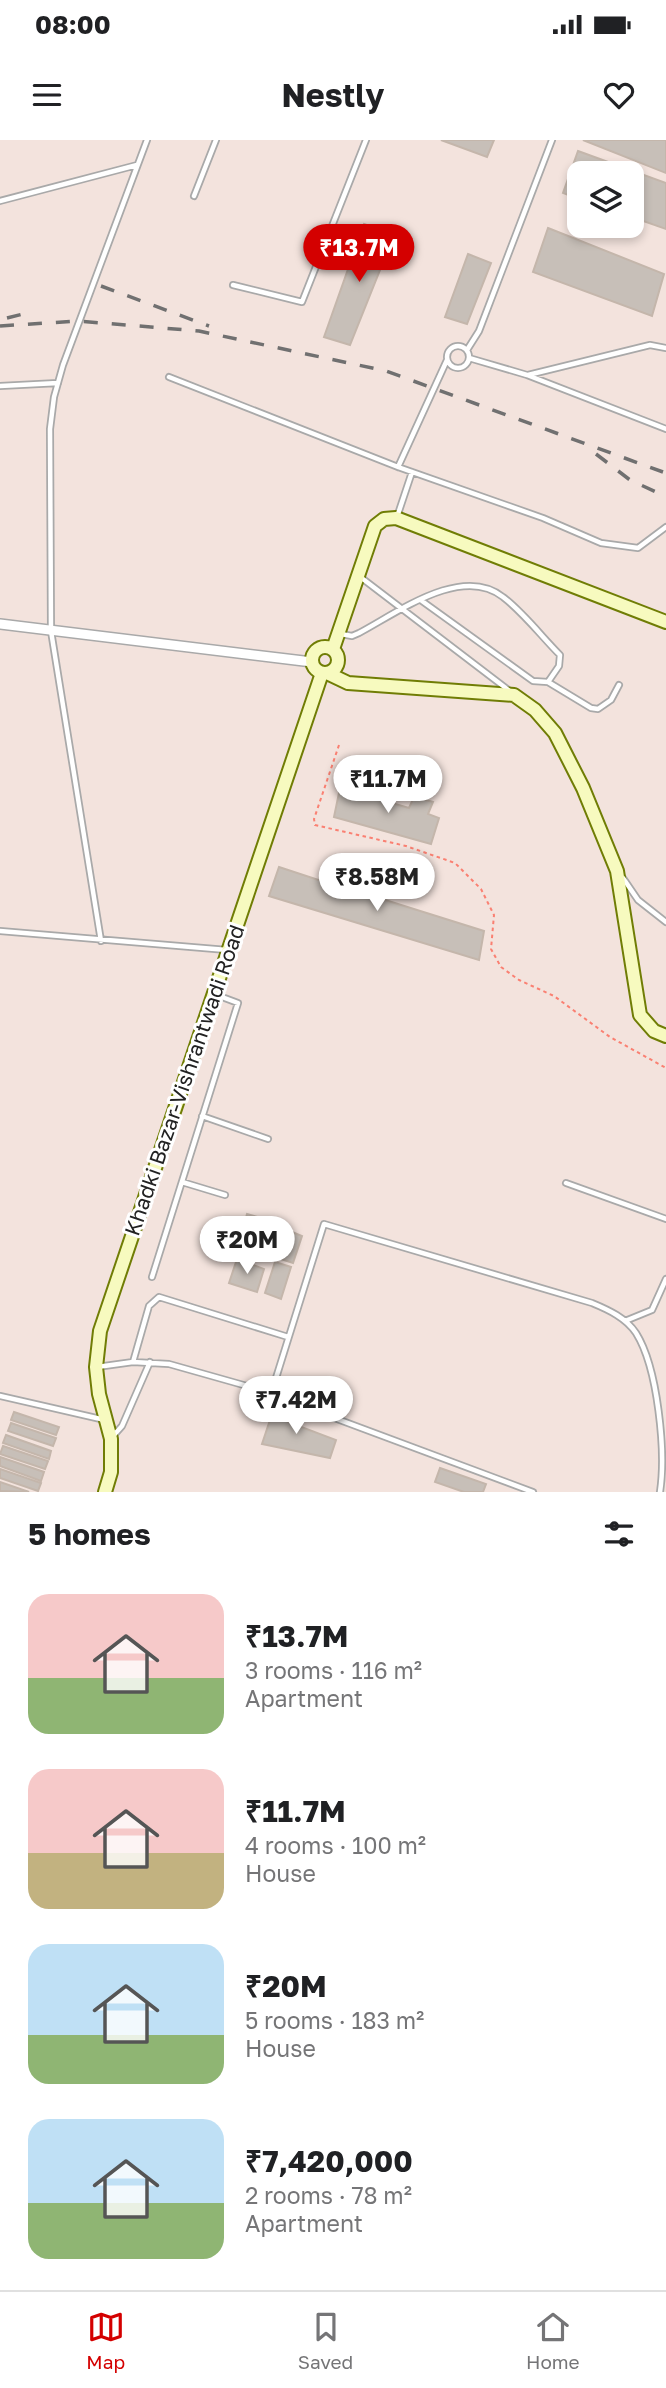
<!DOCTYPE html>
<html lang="en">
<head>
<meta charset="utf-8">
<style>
	:root { --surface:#fff; --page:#f6f6f6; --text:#202124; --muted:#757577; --line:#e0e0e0; --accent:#d40000 }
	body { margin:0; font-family:"Golos Text",sans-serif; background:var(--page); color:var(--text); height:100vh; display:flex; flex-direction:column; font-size:26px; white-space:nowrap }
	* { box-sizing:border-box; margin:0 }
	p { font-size:23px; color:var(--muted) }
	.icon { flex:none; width:38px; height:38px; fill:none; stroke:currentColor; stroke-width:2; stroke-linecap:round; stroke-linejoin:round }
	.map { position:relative; height:1352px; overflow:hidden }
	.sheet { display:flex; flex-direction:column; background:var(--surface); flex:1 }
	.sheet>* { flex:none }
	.fabs { position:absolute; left:567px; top:21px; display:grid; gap:14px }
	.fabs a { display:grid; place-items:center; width:77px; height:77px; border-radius:14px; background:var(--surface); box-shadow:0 4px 10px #0003; font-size:35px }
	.price { position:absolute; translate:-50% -60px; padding:0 16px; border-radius:24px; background:#fff; color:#222; font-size:23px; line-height:46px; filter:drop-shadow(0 2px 4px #0008) }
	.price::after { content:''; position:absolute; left:50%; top:42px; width:21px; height:16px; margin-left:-10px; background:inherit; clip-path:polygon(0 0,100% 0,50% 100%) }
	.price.selected { background:var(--accent); color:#fff }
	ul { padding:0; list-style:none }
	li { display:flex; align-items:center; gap:21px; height:175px; padding:0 28px }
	li span { display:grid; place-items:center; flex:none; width:196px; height:140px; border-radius:21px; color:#555 }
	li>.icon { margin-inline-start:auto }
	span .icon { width:84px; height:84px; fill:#fffc; stroke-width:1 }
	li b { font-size:30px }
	h2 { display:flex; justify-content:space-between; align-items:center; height:84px; padding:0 28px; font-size:30px }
	.status { display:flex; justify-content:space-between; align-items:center; height:49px; padding:0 35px; background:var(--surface); direction:ltr }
	.status svg { height:19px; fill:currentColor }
	header { display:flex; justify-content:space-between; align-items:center; height:91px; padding:0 28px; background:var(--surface); font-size:32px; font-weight:700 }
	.menu { display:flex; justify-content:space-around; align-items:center; height:98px; border-top:2px solid var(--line); background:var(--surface); font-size:19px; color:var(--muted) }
	.menu a { display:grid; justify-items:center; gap:4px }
	.menu .selected { color:var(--accent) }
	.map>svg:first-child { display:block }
</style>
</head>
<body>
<div class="status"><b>08:00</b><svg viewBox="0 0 49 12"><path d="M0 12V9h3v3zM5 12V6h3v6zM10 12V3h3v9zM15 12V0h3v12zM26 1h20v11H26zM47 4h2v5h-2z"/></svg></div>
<header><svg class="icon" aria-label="menu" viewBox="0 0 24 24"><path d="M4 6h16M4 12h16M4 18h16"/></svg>Nestly<svg class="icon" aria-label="heart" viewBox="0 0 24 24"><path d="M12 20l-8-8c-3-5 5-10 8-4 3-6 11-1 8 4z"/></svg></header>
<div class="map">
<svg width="666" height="1352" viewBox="0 0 666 1352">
	<rect width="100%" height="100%" fill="#f2efe9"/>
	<!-- military -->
	<path fill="#f3e3dd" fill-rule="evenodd" d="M0 0H666V1352H0ZM579 33H632V86H579Z"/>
	<!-- building -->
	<path fill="#c7bfb8" stroke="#c4b6ab" stroke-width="2" d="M441 0H494L487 17Z
		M583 0H666V33Z
		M578 11 666 43V89L632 77V33H579V59L563 53Z
		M364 84 394 95 350 205 324 197Z
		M548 88 664 134 652 176 533 132Z
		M468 114 491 123 467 184 445 177Z
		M340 648 409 668 414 657 433 662 428 674 439 678 431 704 334 677Z
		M279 727 367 756 371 742 384 748 382 759 484 791 479 820 269 756Z
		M247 1074 278 1083 270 1109 240 1100Z
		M285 1089 302 1096 293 1123 275 1117Z
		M237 1119 264 1129 257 1152 229 1143Z
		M275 1122 291 1127 281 1159 265 1153Z
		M275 1265 287 1269 283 1275 291 1276 288 1282 336 1300 330 1318 262 1304Z
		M14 1272 59 1287 56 1295 11 1280Z
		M11 1283 56 1298 53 1306 8 1291Z
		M6 1295 51 1311 49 1319 3 1303Z
		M3 1306 48 1321 45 1329 0 1314Z
		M0 1317 44 1332 41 1341 0 1326Z
		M440 1328 486 1344 483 1352H464L435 1342Z
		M0 1329 41 1343 38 1351 0 1338Z
		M0 1342 29 1352 0 1351Z"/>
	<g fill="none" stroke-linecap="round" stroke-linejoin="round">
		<defs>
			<path id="lane" d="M194 56 216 0
				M0 61 137 25
				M233 145 302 162 366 0
				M447 217a11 11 0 1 1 22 0a11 11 0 1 1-22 0Z
				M467 210 479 191 552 0
				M469 218 527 235 666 289
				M528 235 650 205 666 208
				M169 237 398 327 543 378 601 403 638 408 666 387
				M0 246 58 243
				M398 327 447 220
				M397 377 412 332
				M359 436 511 552
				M341 494 352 496 359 493C397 473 462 424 503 457 524 473 541 496 560 515L559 526 548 542 533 541 422 461
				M548 542 591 568 598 569 611 560 619 545
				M623 738 638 760 666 782
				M0 791 227 810
				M101 801 51 491 50 289 54 257 63 225 147 0
				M202 976 268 999
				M182 1042 225 1055
				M566 1043 666 1079
				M152 1137 238 863 214 854
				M625 1181 652 1170 666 1139
				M133 1222 149 1166 159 1157 288 1197
				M97 1227 133 1222 169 1224 254 1248 533 1352
				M271 1254 324 1084 592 1163C609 1170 626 1178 636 1193 658 1228 666 1312 660 1352
				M0 1256 105 1280
				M114 1295 122 1286 150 1222"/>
			<path id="street" d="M0 484 312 522"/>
			<path id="secondary" d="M312 520a13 13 0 1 1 26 0a13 13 0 1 1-26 0Z
				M333 509 375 386 384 379 396 378 666 482
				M327 533 348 543 514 555 535 570 555 593 583 648 617 731 640 875 654 891 666 896
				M105 1352 111 1332V1299L99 1254 96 1227 100 1191 322 533"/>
		</defs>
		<!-- lane casing -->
		<use href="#lane" stroke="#a9a9a9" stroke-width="8"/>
		<!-- street casing -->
		<use href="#street" stroke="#a9a9a9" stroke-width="12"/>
		<!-- secondary casing -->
		<use href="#secondary" stroke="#707d05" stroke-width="16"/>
		<!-- path -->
		<path stroke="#fa8072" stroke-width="2" stroke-dasharray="3.5 3.5" stroke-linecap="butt" d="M339 605 314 679 315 685 406 706 455 723 481 749 494 775 491 809 501 827 519 840 554 856 610 897 666 928"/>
		<!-- lane -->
		<use href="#lane" stroke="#fff" stroke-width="4.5"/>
		<!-- street -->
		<use href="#street" stroke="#fff" stroke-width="9"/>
		<!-- secondary -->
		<use href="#secondary" stroke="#f7fabf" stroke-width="12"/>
		<!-- rail -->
		<path stroke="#707070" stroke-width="3.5" stroke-dasharray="14 14" stroke-linecap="butt" d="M101 146 209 186
			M7 178 31 172
			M0 186 78 181 199 191 386 231 663 332
			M596 314 630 340 656 352"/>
	</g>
	<g text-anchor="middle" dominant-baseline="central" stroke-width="6" stroke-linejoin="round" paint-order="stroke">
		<!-- street labels -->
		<g font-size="21" fill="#222" stroke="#fff">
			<text transform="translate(184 940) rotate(-71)">Khadki Bazar-Vishrantwadi Road</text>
		</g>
	</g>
</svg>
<div class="fabs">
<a><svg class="icon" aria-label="layers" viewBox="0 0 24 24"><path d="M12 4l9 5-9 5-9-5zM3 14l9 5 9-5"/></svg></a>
</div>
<b class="price selected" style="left:359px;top:144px">₹13.7M</b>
<b class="price" style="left:388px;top:675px">₹11.7M</b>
<b class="price" style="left:377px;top:773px">₹8.58M</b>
<b class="price" style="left:247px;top:1136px">₹20M</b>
<b class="price" style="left:296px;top:1296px">₹7.42M</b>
</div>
<section class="sheet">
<h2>5 homes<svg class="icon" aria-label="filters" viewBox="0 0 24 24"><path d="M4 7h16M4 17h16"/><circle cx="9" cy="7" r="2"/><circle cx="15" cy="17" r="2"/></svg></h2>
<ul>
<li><span style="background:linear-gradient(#f6c9c9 60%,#8fb573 0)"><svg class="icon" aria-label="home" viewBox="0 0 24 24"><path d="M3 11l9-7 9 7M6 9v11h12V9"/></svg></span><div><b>₹13.7M</b><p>3 rooms · 116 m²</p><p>Apartment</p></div></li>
<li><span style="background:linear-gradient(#f6c9c9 60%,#c2b280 0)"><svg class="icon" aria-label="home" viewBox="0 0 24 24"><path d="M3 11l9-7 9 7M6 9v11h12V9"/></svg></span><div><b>₹11.7M</b><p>4 rooms · 100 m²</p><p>House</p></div></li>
<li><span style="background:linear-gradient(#bfe0f5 65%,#8fb573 0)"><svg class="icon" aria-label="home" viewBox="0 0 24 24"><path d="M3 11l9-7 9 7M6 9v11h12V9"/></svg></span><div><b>₹20M</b><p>5 rooms · 183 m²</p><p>House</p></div></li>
<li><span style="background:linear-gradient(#bfe0f5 60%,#8fb573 0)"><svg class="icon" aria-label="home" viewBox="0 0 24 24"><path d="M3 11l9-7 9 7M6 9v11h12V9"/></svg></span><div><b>₹7,420,000</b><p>2 rooms · 78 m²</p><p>Apartment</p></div></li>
</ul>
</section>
<nav class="menu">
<a class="selected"><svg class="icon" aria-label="map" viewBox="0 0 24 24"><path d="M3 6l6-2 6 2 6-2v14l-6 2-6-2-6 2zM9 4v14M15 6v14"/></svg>Map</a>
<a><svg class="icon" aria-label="saved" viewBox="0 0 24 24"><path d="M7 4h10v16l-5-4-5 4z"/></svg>Saved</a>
<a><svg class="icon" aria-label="home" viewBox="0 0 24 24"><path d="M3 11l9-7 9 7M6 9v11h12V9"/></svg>Home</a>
</nav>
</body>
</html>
